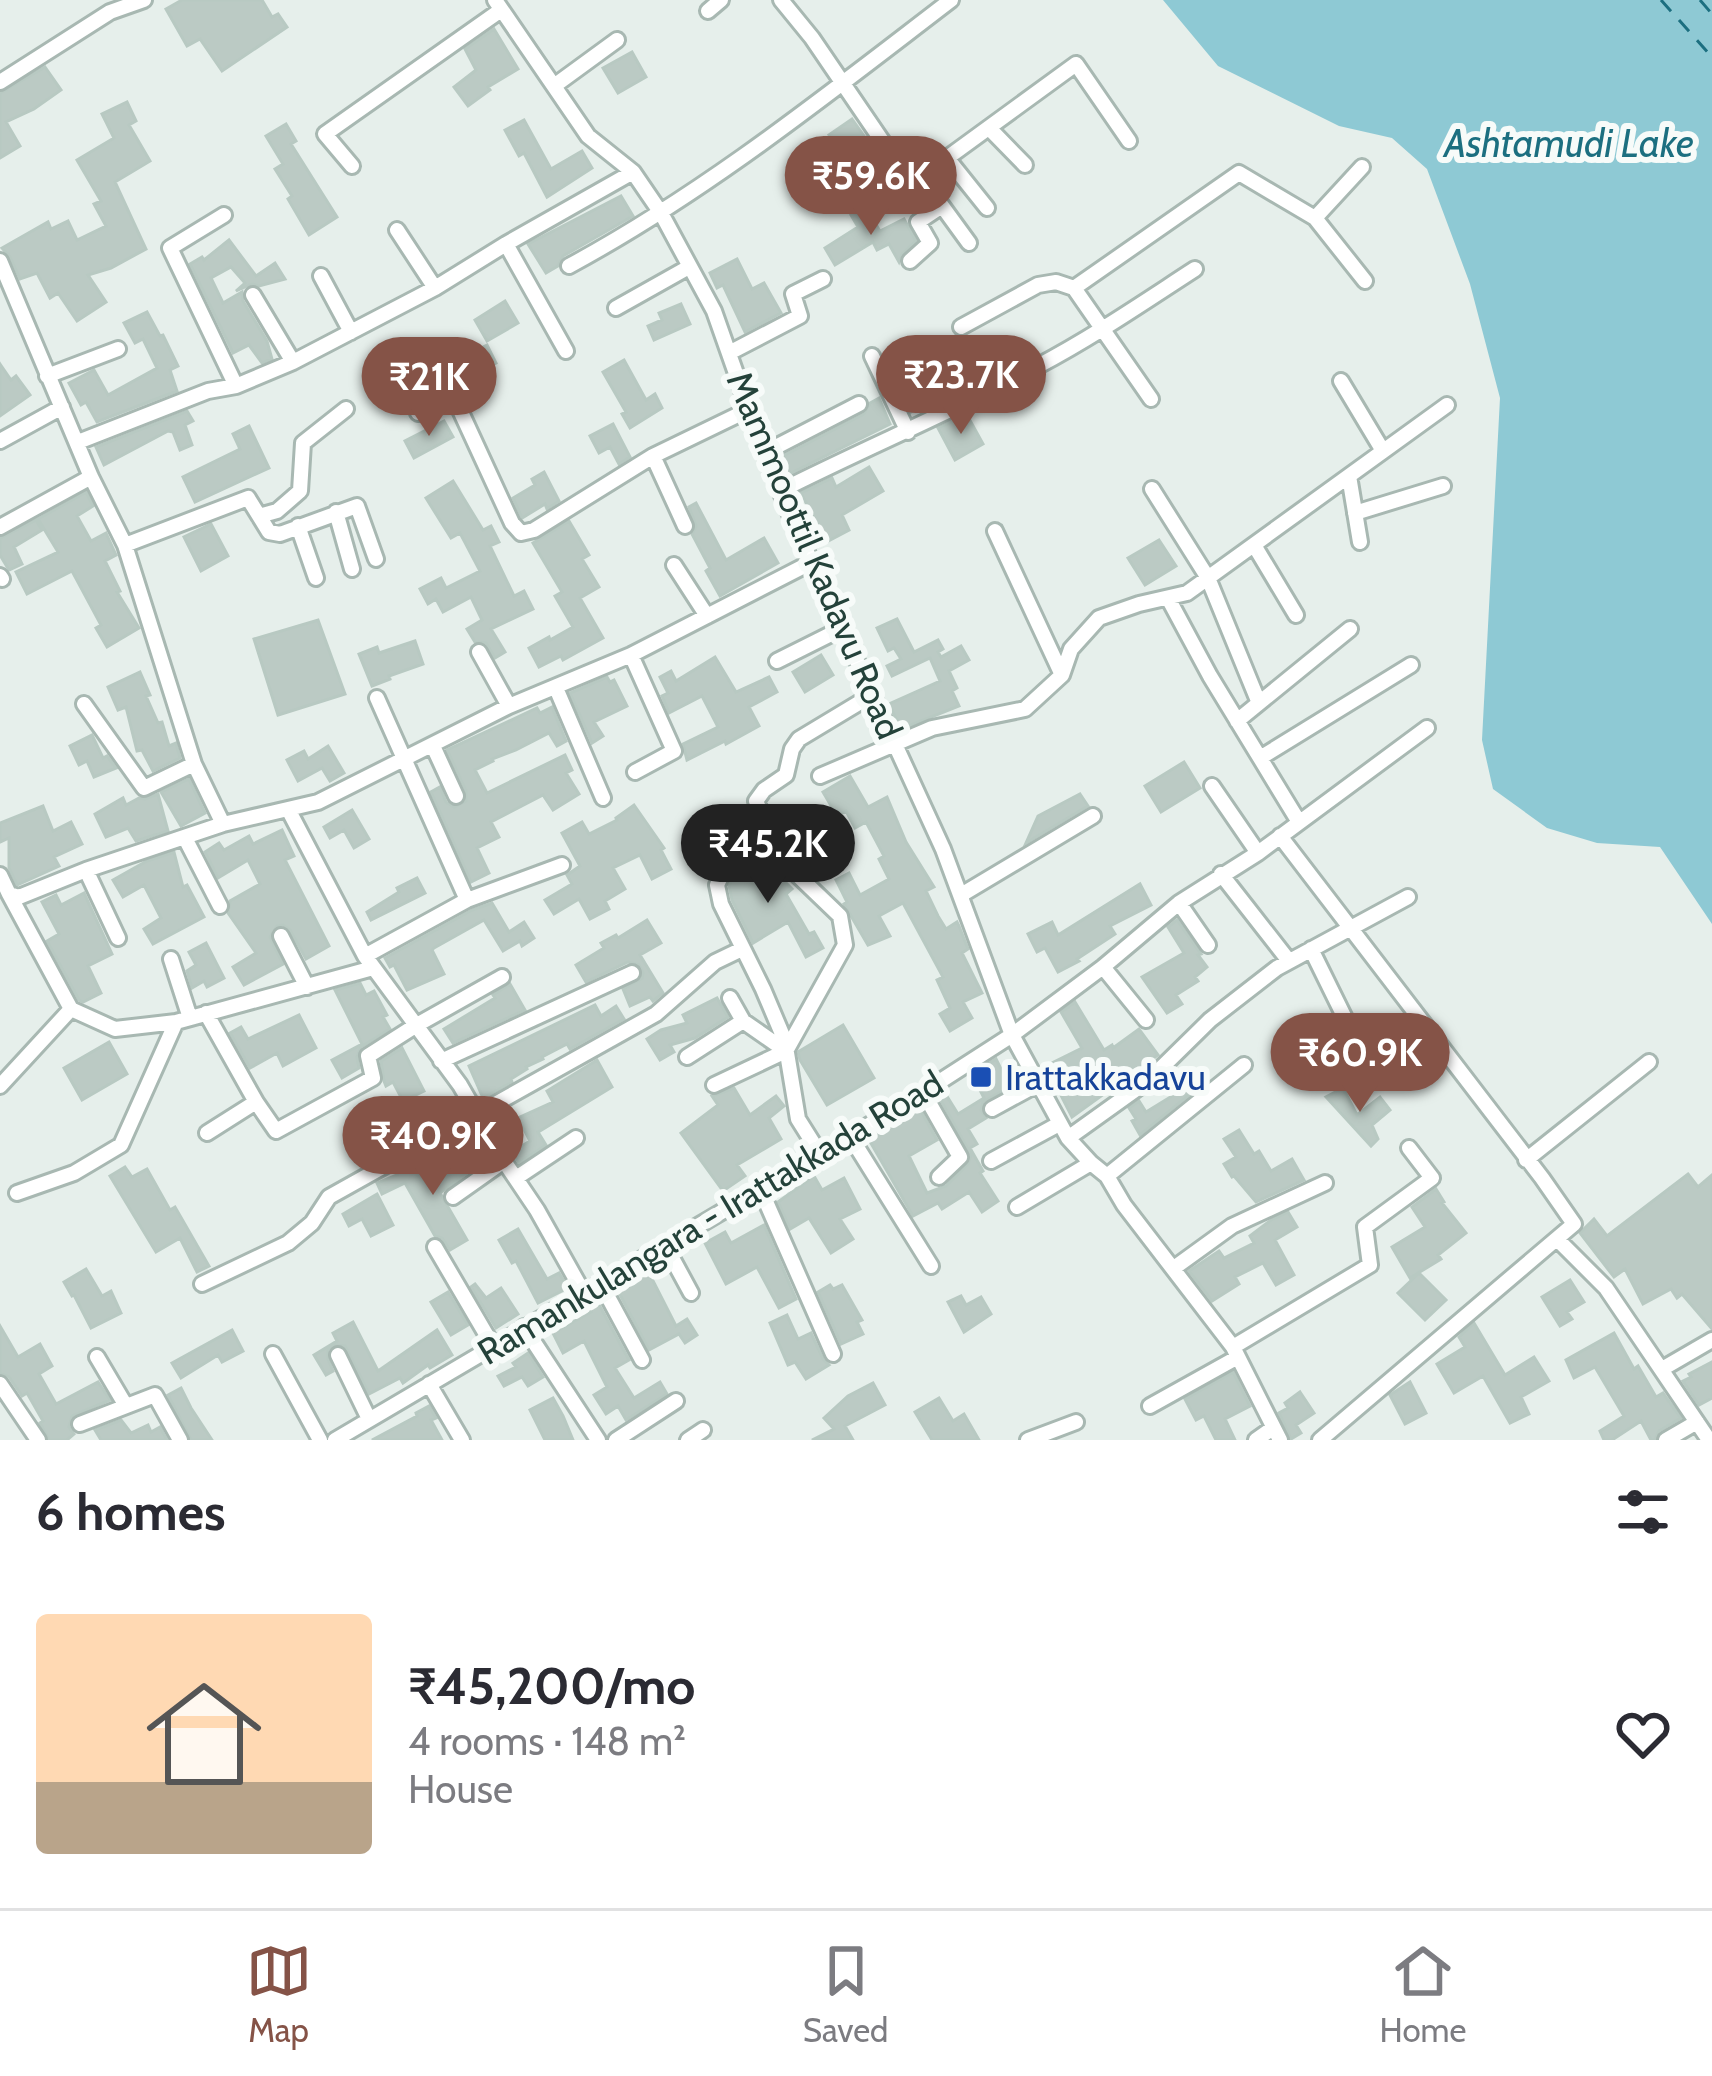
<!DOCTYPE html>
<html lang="en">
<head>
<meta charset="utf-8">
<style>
	:root { --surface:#fff; --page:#f2f2f3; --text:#2b2b33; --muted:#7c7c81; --line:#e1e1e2; --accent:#855347 }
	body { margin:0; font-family:Cabin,sans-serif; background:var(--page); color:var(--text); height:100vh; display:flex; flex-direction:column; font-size:45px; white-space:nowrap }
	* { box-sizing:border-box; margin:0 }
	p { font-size:39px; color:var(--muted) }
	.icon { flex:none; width:66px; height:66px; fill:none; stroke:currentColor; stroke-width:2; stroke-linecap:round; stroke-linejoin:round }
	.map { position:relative; height:1440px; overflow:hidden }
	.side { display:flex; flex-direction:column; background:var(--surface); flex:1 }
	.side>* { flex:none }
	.price { position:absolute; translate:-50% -102px; padding:0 27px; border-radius:42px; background:var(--accent); color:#fff; font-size:39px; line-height:78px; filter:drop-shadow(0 3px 6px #0008) }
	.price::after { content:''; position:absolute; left:50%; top:72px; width:36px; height:27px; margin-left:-18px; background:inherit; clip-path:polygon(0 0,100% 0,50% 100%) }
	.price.current { background:#222; color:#fff }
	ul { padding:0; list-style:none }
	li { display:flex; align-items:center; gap:36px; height:300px; padding:0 36px }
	li span { display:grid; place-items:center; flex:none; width:336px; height:240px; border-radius:12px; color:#555 }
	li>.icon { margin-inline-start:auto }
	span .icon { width:144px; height:144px; fill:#fffc; stroke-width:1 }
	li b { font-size:51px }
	h2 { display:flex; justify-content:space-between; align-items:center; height:144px; padding:0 36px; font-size:51px }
	.menu { display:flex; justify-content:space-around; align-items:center; height:168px; border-top:3px solid var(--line); background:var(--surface); font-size:33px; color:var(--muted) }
	.menu a { display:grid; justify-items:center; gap:6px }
	.menu .current { color:var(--accent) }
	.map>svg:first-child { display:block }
</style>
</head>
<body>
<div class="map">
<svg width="1712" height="1440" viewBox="0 0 1712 1440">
	<rect width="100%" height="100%" fill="#e6efeb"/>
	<!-- water -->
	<path fill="#8ec9d4" d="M1163 0H1712V924L1660 847 1597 843 1547 828 1493 789 1482 740 1500 398 1470 284 1427 169 1392 138 1339 126 1218 66Z"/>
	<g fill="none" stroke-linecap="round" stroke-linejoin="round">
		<!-- ferry -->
		<path stroke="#1c6f80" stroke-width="3" stroke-dasharray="15 12" stroke-linecap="butt" d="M1661 0 1712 57
			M1700 0 1712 14"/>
	</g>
	<!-- building -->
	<path fill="#bbcac4" stroke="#b8c9c2" stroke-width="3" d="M182 0H262L272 17 278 14 287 27 222 71 200 39 187 46 166 9Z
		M494 29 518 69 488 87 490 90 468 106 454 87 476 70 465 49Z
		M632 52 646 77 618 93 603 68Z
		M45 67 61 90 34 109 6 122 20 146 0 158V93Z
		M127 102 136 121 129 125 150 161 115 182 146 249 111 268 88 275 106 302 77 321 58 293 50 298 37 273 20 279 10 257 2 248 48 222 51 229 68 221 77 240 106 226 94 204 101 201 77 160 114 138 102 114Z
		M852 119 869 143 822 176 811 158 835 144 829 135Z
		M524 120 551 169 582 151 592 168 547 197 524 153 519 156 505 130Z
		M286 124 296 141 291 144 337 217 309 235 288 199 292 196 275 169 283 164 266 136Z
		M621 196 633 216 563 256 558 266 546 273 528 244Z
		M865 207 880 231 904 219 916 241 902 254 899 262 889 244 877 250 873 242 835 265 825 248 858 227 851 215Z
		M229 240 256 276 275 263 285 279 259 286 252 284 236 291 245 283 231 267 211 278 223 303 242 292 243 301 267 341 272 359 262 363 249 345 233 353 190 264 202 257 204 260Z
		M737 259 752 289 764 283 781 313 745 332 723 285 717 288 710 273Z
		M505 301 518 323 487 341 475 320Z
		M681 304 690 324 654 340 648 326 662 320 659 313Z
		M147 312 160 336 163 335 178 366 170 370 177 391 97 422 86 402 81 405 69 383 94 370 108 395 157 368 143 339 135 343 124 323Z
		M487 345 496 363 424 398 417 385 452 363Z
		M962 352 979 383 949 398 947 394 911 412 898 384 918 374 919 377Z
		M624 360 646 400 655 394 662 408 630 428 622 414 626 412 603 372Z
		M0 364 11 380 16 376 30 395 0 416Z
		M879 398 890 424 791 473 789 471 781 457 864 414 870 403Z
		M187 411 193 421 185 425 192 445 180 450 173 432 168 431 104 465 96 447Z
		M967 415 983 444 955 460 938 428Z
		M444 421 453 437 414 458 405 441Z
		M613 424 630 457 619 464 610 447 599 453 590 436Z
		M249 426 269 468 195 502 183 477 240 449 233 434Z
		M869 467 883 491 842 515 849 530 817 547 810 532 819 528 801 493 832 478 836 487Z
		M544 472 559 501 547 509 545 504 522 518 513 498 535 485 532 479Z
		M453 481 483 530 491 526 499 542 490 546 514 596 524 591 533 609 491 629 505 652 495 658 486 643 475 642 467 629 482 620 471 597 443 612 436 599 428 604 420 589 441 578 446 588 480 571 460 533 451 538 426 498Z
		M86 492 93 506 77 516 91 541 106 533 116 555 105 561 120 591 117 592 139 628 107 647 96 628 101 625 72 571 27 594 16 572 58 552 38 519Z
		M696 503 726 560 764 538 778 563 720 596 706 571 710 568 692 534 696 526 689 507Z
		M36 520 42 530 14 547 22 564 9 570 0 555V538Z
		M569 521 589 555 582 559 599 587 580 598 603 638 563 660 561 656 539 667 529 648 549 637 550 640 573 627 555 596 562 592 533 543Z
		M211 524 228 556 201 571 184 537Z
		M1159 540 1176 566 1145 585 1128 558Z
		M897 619 914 652 938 640 943 649 938 652 941 657 961 646 969 660 949 671 957 688 952 691 959 706 901 729 889 704 940 681 930 658 892 676 887 666 901 659 894 648 888 651 877 628Z
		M318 620 345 694 278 715 254 639Z
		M415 641 423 664 389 676 390 679 372 686 359 654 377 647 379 653Z
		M821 655 833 675 805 692 793 672Z
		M715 657 736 692 769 677 777 692 749 707 759 726 726 744 725 741 687 760 683 744 718 727 702 696 669 713 662 696 668 693 660 677 671 671 676 681Z
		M140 672 150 695 146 696 158 723 162 722 169 746 176 743 180 758 153 771 142 750 137 751 126 707 118 710 108 687Z
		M607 677 610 682 614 680 627 706 594 722 603 736 592 743 570 693Z
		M552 707 566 741 557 746 549 733 516 750 492 759 493 761 475 770 487 793 565 755 572 770 566 773 579 794 553 810 543 795 491 822 499 837 477 848 489 873 471 882 431 792 440 787 446 802 454 807 466 801V791L447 750 537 708 540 713Z
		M92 735 103 758 107 756 116 768 94 777 87 761 79 765 70 746Z
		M328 746 344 773 330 781 322 768 298 781 287 760 304 751 308 759Z
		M1184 762 1200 788 1161 812 1145 786Z
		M850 776 868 807 887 797 906 842 934 887 926 891 938 916 946 929 957 922 959 926 968 949 962 953 982 993 963 1002 972 1018 950 1031 940 1014 950 1008 937 980 943 977 903 903 879 916 890 936 868 945 844 904 847 902 836 880 849 873 860 895 889 879 879 859 884 856 866 822 855 828 846 811 837 816 823 792Z
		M189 779 205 813 181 826 161 792Z
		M158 794 168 831 136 841 128 828 106 837 95 814 123 798 126 805 139 798 145 799Z
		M1080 794 1088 806 1026 843 1038 816Z
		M634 805 664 848 661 850 671 869 652 879 640 855 613 868 625 889 605 901 609 909 590 919 579 899 554 914 545 900 572 884 567 875 580 866 562 833 582 822 589 834 617 820 616 818Z
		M43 806 53 831 71 822 82 844 54 857 59 866 17 885 9 868V838L0 842V823Z
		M352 810 369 839 354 848 344 830 330 838 324 827Z
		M282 830 294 856 285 860 329 946 306 959 290 930 283 925 277 926 270 937 283 964 244 985 233 967 256 953 228 913 230 901 260 884 248 860 218 878 205 852 219 843 224 850 249 836 253 844Z
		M174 852 183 887 187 885 204 917 153 944 144 929 161 918 144 885 123 897 113 880 147 861Z
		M759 859 771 877 776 873 792 889 786 894 809 934 814 932 823 948 806 957 788 922 753 943 732 900 729 886 732 879Z
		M417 878 425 893 371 920 367 912 399 892 397 888Z
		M1140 884 1151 905 1110 926 1115 934 1077 959 1079 961 1058 972 1045 948 1037 952 1028 934 1052 922 1058 935Z
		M84 893 112 954 88 966 101 993 83 1002 79 1000 47 941 59 934 42 902 56 895 61 905Z
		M492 903 509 932 524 922 534 938 522 946 520 941 503 951 484 920 434 948 432 950 444 974 407 990 394 965 390 967 385 958 472 910Z
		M647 920 661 943 640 955 663 993 653 1001 650 997 630 1006 623 989 642 978 643 973 639 965 628 962 586 982 576 965 604 948 601 943 616 935 618 938Z
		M1177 920 1201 954 1198 955 1207 967 1195 977 1198 981 1176 995 1182 1004 1167 1013 1142 977 1184 953 1168 927Z
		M206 943 224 978 207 987 204 981 192 988 187 971 196 965 189 952Z
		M360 983 366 995 374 991 387 1015 383 1017 390 1029 361 1047 357 1057 359 1068 342 1078 332 1060 362 1044 335 990Z
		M510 984 525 1010 453 1043 444 1029 495 998 493 995Z
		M717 998 728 1017 695 1038 670 1045 674 1052 660 1060 647 1039 661 1030 687 1023 683 1015Z
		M1075 1002 1104 1050 1112 1045 1113 1048 1139 1029 1158 1055 1072 1117 1046 1066 1082 1048 1061 1012Z
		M595 1005 601 1016 616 1006 624 1019 570 1049 567 1044 542 1057 543 1059 526 1067 527 1069 511 1079 512 1082 483 1098 469 1066Z
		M299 1015 316 1048 283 1066 277 1053 250 1068 230 1033 241 1027 248 1039Z
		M843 1025 874 1078 827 1105 800 1060 798 1052Z
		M109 1042 127 1074 82 1100 64 1068Z
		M402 1048 424 1091 403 1101 393 1082 386 1086 384 1081 381 1061Z
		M996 1059 1010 1087 983 1102 981 1110 986 1118 968 1129 977 1144 970 1148 983 1171 980 1173 998 1201 982 1212 969 1192 942 1209 938 1203 913 1216 868 1138 920 1109 937 1140 909 1156 927 1193 946 1186 968 1164 971 1155 939 1097 945 1093 958 1114 984 1098 972 1074Z
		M597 1060 612 1087 540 1131 538 1132 546 1145 519 1163 512 1152 530 1141 518 1118 553 1102 547 1091Z
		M1188 1068 1199 1087 1140 1135 1132 1121 1136 1119 1129 1108 1139 1101 1146 1112 1177 1093 1169 1080Z
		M734 1088 750 1115 776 1096 784 1106 769 1118 781 1139 737 1165 745 1176 723 1191 681 1133 718 1105 712 1096Z
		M1343 1088 1357 1115 1380 1097 1390 1110 1372 1125 1378 1139 1371 1146 1326 1097Z
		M1239 1130 1254 1154 1259 1151 1271 1171 1292 1159 1304 1180 1256 1202 1234 1176 1232 1177 1224 1164 1236 1157 1224 1139Z
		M464 1157 471 1170 440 1193 467 1240 450 1250 442 1238 435 1236 405 1183 382 1194 377 1183 397 1175 396 1173 415 1162 425 1178H432Z
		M125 1167 132 1177 147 1169 170 1210 175 1207 209 1266 197 1272 180 1238 156 1252 110 1176Z
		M1688 1174 1698 1187 1712 1175V1329L1682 1294 1677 1298 1671 1289 1643 1304 1625 1269 1614 1277 1580 1233 1594 1219 1607 1236Z
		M814 1176 822 1190 844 1178 860 1209 840 1219 853 1239 831 1253 809 1218 790 1229 778 1202Z
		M1436 1189 1444 1202 1442 1203 1466 1233 1438 1255 1441 1259 1410 1278 1392 1247 1425 1227 1412 1207Z
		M377 1194 393 1225 371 1236 362 1219 349 1226 343 1214Z
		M1288 1212 1297 1227 1275 1240 1294 1275 1276 1285 1263 1263 1235 1277 1239 1284 1212 1301 1189 1271 1219 1251 1224 1258 1254 1243 1250 1236 1271 1220Z
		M764 1225 796 1299 779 1308 757 1267 726 1284 705 1243 725 1232 731 1243Z
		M518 1229 547 1279 559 1273 568 1288 538 1303 516 1261 512 1263 499 1240Z
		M86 1269 102 1296 111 1291 121 1313 91 1328 74 1295 72 1296 64 1282Z
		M647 1269 676 1326 687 1319 697 1335 685 1343 679 1334 649 1350 616 1287Z
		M1419 1273 1446 1300 1425 1320 1398 1293Z
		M1570 1280 1584 1302 1567 1312 1572 1319 1560 1326 1542 1297Z
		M475 1284 486 1298 501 1288 518 1314 496 1328 471 1287Z
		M830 1285 833 1289 842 1285 862 1320 857 1322 863 1334 841 1344 818 1292Z
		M448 1292 468 1325 451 1335 431 1302Z
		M961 1296 966 1305 981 1297 991 1314 964 1332 948 1302Z
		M596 1299 629 1360 615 1368 634 1398 660 1382 667 1394 626 1420 618 1406 606 1414 594 1395 607 1387 584 1341 563 1353 553 1333 591 1312 587 1305Z
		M787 1315 798 1339 811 1333 823 1359 829 1365 806 1379 795 1362 788 1365 770 1323Z
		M353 1322 378 1371 437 1330 452 1355 430 1368 428 1365 403 1383 400 1378 369 1394 345 1346 334 1345 328 1350V1359L333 1371 326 1375 314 1355 337 1341 333 1333Z
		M1474 1323 1505 1375 1534 1357 1549 1381 1521 1397 1529 1414 1510 1423 1483 1376 1454 1393 1437 1364 1465 1347 1459 1337Z
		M0 1326 18 1357 40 1344 52 1366 39 1374 56 1404 98 1382 110 1400 72 1416 69 1427 74 1434 67 1440H49L40 1423 43 1421 27 1393 22 1396 9 1377 0 1373Z
		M232 1330 243 1351 222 1362 218 1355 181 1378 172 1363Z
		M1614 1333 1634 1369 1638 1366 1656 1397 1663 1393 1681 1418 1659 1431 1655 1440H1651L1641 1421 1612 1440H1604L1600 1431 1624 1416 1595 1367 1574 1378 1566 1360Z
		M528 1353 543 1377 528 1386 522 1377 504 1386 498 1376 516 1367 513 1363Z
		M1712 1362V1398L1699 1405 1683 1381 1691 1377 1689 1374Z
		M1233 1372 1250 1406 1225 1419 1235 1440H1216L1204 1416 1196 1420 1185 1399Z
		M1410 1382 1426 1413 1405 1424 1390 1395Z
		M873 1383 885 1405 845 1426 853 1440H812L834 1429 824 1418 848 1396Z
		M181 1388 191 1408 212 1440H191L168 1395Z
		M1300 1392 1314 1413 1296 1425 1301 1433 1291 1439 1279 1413 1288 1408 1285 1403Z
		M553 1398 563 1416 573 1440H545L530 1410Z
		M939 1398 953 1421 964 1414 979 1440H932L915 1412Z
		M429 1406 436 1418 431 1420 442 1440H372L417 1416 416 1413Z
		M121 1420 131 1433 148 1425 151 1432 160 1427 167 1440H101L95 1430Z"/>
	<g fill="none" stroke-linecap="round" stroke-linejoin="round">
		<defs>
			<path id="minor" d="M495 0 588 136 633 172 661 213 714 311 764 453 795 526 943 849 1012 1035 1068 1138 1091 1163 1107 1176 1124 1205 1233 1347 1280 1440
				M781 0 812 38 906 176 921 177 1076 64 1129 141
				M708 11 721 0
				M0 82 110 12 144 0
				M554 86 617 40
				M989 128 1025 165
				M947 158 987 208
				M352 166 325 134 501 10
				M921 177 969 243
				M224 215 170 248 236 386
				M1315 218 1362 167
				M397 230 435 288
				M506 244 566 351
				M0 261 91 477 125 545 194 764 223 824
				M910 261 930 243 918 222 942 206
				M569 266C706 192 828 94 951 0
				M321 276 351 332
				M253 295 293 362
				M616 308 689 267
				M961 327 1038 285 1056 282 1074 288
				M729 353 800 316 793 294 823 279
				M872 356 908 432
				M47 376 118 349
				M1341 381 1383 451
				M1151 399 1074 288 1239 173 1315 218 1365 281
				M418 413 454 397 512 523 521 533 534 530 653 456 748 410
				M0 441 62 407
				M78 442 208 391 236 386 293 362 435 288 506 244 633 172
				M764 453 859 404
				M653 456 685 526
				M1349 476 1360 542
				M1152 489 1208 578 1259 703
				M780 491C865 448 954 411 1038 366 1093 337 1144 302 1195 269
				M336 512 352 569
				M1355 513 1443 486
				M259 516 277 511 300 491 303 443 346 409
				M298 526 316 578
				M0 527 91 477
				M995 531 1062 675
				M125 545 248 498 269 532 280 534 357 506 376 559
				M1254 545 1296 615
				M674 565 707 616
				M0 576 2 579
				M1168 598 1210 676 1299 822
				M479 652 509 706
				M631 655 674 751 635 772
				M777 661 843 628
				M556 688 603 798
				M377 698 467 900
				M84 704 144 788 194 764
				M1237 721 1350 629
				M433 746 456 796
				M1260 758 1411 665
				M820 776 932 728 1025 709 1062 675 1071 649 1099 618 1139 604 1187 593 1447 405
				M1212 786 1258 853
				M288 809 365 956
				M1280 836 1542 1178 1574 1224 1320 1440
				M185 838 220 906
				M562 865 467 900 365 956 460 1085 504 1161 537 1210 583 1292
				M86 870 118 938
				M1221 874 1289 961
				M0 875 9 894 19 897 86 870 223 824 318 802 509 706 631 655 812 562
				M9 894 71 1009 115 1029 176 1022 373 968
				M961 895 1093 816
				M1179 903 1208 945
				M281 936 307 987
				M1311 949 1369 1067
				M171 959 190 1018
				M1103 967 1146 1020
				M730 998 743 1021 786 1051
				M206 1013 256 1102
				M687 1057 743 1021
				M441 1061 632 973
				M714 1085 786 1051 845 945 840 916 763 842
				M0 1086 71 1009
				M923 1092 960 1157 939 1177
				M992 1109 1038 1084
				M207 1133 256 1102 276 1131 373 1078 368 1056 415 1026 502 977
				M850 1136 931 1266
				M1068 1138 1149 1080 1210 1020 1277 968 1408 897
				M820 1154 798 1119 785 1041 763 989 721 904 717 885 723 872 763 842 765 821 756 801 764 790 786 775 792 749 799 739 872 695
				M1526 1160 1649 1062
				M991 1161 1059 1124
				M430 1167 485 1129
				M1107 1176 1244 1065
				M516 1178 576 1138
				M760 1188 833 1354
				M17 1193 74 1173 121 1145 176 1022
				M453 1197 504 1161
				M1017 1207 1091 1163
				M1557 1239 1606 1288 1709 1440
				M665 1245 691 1293
				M435 1247 493 1346
				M1174 1268 1232 1226 1325 1183
				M600 1282 642 1360
				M202 1284 288 1243 312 1223 329 1197 656 1014 715 962 742 949
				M524 1327 598 1440
				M1233 1347 1370 1265 1365 1227 1432 1178 1409 1148
				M273 1354 320 1440
				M338 1355 369 1419
				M97 1357 126 1406
				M1662 1369 1712 1340
				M0 1384 38 1440
				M429 1384 462 1440
				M1150 1406 1238 1357
				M80 1424 155 1395 180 1440
				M335 1440 908 1102 1012 1035 1103 967 1179 903 1258 853 1427 728
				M616 1440 676 1401
				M688 1440 703 1430
				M1028 1440 1076 1422
				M1256 1440 1273 1428
				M1666 1440 1697 1422"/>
		</defs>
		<!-- minor casing -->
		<use href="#minor" stroke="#a8b8b2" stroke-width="20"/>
		<!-- minor -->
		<use href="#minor" stroke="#fff" stroke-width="14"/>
	</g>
	<!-- markers -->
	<rect fill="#1a4fb4" stroke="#f7fbf9" stroke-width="4.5" x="969" y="1065" width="24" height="24" rx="6"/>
	<g text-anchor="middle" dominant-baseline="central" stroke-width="12" stroke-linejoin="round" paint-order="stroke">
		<!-- street labels -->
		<g font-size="36" fill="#24423a" stroke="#f7fbf9">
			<text transform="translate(815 555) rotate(67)">Mammoottil Kadavu Road</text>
			<text transform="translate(710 1217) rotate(-31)">Ramankulangara - Irattakkada Road</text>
		</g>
		<!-- transit labels -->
		<g font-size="36" fill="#164399" stroke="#f7fbf9" text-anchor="start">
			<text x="1005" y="1077">Irattakkadavu</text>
		</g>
		<!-- water labels -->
		<g font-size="39" font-style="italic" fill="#1c6f80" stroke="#f7fbf9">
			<text x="1569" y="143">Ashtamudi Lake</text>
		</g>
	</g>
</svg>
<b class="price" style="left:871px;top:238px">₹59.6K</b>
<b class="price" style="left:961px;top:437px">₹23.7K</b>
<b class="price" style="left:429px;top:439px">₹21K</b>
<b class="price current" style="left:768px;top:906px">₹45.2K</b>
<b class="price" style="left:1360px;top:1115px">₹60.9K</b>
<b class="price" style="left:433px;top:1198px">₹40.9K</b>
</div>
<section class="side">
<h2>6 homes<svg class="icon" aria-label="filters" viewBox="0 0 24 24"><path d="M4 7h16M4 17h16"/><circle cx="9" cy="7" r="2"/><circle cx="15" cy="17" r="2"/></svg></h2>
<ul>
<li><span style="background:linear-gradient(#ffd9b3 70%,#b9a48a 0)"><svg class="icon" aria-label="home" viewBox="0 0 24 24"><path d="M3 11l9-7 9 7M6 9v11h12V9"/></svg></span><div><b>₹45,200/mo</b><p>4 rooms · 148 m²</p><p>House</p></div><svg class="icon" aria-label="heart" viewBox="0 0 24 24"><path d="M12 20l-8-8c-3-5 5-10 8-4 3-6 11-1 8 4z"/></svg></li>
</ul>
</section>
<nav class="menu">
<a class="current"><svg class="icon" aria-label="map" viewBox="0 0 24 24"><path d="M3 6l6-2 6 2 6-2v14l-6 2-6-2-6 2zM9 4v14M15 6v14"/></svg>Map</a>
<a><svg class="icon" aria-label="saved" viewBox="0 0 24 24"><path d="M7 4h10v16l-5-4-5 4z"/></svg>Saved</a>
<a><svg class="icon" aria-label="home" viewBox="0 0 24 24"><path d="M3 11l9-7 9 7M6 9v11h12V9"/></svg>Home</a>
</nav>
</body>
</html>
